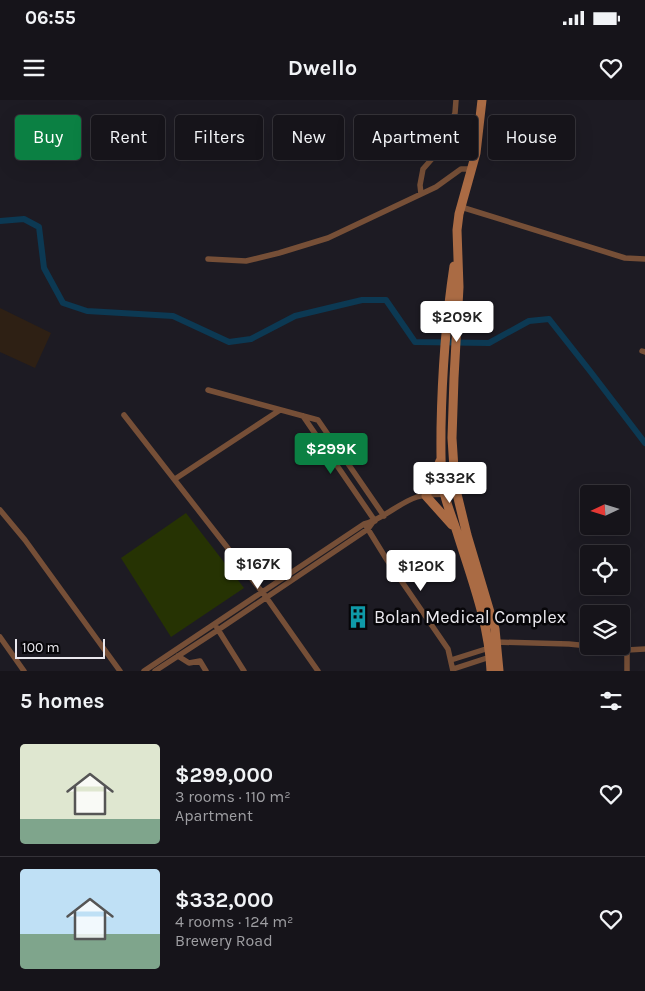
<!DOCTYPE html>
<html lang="en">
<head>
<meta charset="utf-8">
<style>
	:root { --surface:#16141a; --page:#1f1d23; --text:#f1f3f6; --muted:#9e9ea2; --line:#353339; --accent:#0b8043 }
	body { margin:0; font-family:Karla,sans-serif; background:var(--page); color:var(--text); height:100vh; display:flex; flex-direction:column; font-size:19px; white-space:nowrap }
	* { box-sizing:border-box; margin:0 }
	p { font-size:16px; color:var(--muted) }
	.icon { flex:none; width:28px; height:28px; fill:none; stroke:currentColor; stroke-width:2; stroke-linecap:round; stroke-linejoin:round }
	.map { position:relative; height:571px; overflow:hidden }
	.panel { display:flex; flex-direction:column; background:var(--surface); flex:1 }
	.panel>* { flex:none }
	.hud { position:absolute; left:15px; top:15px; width:615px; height:45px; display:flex; gap:10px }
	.needle { width:32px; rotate:266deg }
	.buttons { position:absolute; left:580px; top:385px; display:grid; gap:10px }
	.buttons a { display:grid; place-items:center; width:50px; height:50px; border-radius:5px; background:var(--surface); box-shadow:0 5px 20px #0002,0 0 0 1px var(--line); font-size:25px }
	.scale { position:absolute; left:15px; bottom:12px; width:90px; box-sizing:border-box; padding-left:5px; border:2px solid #eae8ee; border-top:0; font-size:14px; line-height:18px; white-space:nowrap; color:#eae8ee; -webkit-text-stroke:4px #070609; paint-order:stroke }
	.price { position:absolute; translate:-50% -42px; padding:0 11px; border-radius:5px; background:#fff; color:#222; font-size:16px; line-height:32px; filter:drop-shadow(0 1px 2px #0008) }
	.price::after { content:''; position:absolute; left:50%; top:30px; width:15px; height:11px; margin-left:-8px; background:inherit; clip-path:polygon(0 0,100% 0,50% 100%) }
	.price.current { background:var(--accent); color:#fff }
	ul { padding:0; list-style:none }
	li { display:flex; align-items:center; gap:15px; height:125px; padding:0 20px }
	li+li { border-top:1px solid var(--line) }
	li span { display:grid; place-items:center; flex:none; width:140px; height:100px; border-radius:5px; color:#555 }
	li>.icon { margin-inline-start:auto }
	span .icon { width:60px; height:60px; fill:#fffc; stroke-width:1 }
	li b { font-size:21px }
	h2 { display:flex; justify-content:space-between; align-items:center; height:60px; padding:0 20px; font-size:21px }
	.tag { padding:0 18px; border-radius:5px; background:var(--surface); box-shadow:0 5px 20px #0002,0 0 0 1px var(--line); font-size:18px; line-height:45px }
	.tag.current { background:var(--accent); color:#fff }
	.status { display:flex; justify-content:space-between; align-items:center; height:35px; padding:0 25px; background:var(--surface); direction:ltr }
	.status svg { height:14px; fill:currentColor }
	header { display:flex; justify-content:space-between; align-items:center; height:65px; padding:0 20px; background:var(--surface); font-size:22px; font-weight:700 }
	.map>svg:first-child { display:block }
</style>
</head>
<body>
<div class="status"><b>06:55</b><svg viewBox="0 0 49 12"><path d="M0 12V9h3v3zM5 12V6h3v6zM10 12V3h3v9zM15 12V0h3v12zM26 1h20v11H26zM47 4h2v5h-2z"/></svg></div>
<header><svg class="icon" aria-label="menu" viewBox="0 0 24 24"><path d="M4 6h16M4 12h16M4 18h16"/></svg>Dwello<svg class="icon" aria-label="heart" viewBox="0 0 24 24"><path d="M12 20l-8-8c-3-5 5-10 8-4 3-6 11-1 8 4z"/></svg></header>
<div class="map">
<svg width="645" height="571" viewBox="0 0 645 571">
	<rect width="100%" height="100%" fill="#1d1b23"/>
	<!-- industrial -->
	<path fill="#2e2014" d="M0 208 51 233 35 268 0 252Z"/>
	<!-- green -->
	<path fill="#263303" d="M186 413 244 488 171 537 121 458Z"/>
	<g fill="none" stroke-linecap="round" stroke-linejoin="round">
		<!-- canal -->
		<path stroke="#0c3953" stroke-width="6" d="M0 121 24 119 39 127 44 168 63 203 87 211 173 216 229 242 251 239 295 216 362 200H386L415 242 489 243 529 221 549 219 590 271 645 343"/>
		<!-- street -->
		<path stroke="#764f37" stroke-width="5.5" d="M421 94 420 85 423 69 438 52 455 13 456 0
			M461 107 625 158 645 159
			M208 159 246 161 279 153 328 138 436 87 461 69H471
			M642 251 645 252
			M208 290 318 320 384 416
			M124 315 266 497 318 571
			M303 316 375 421
			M175 379 280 310
			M0 410 25 440 120 571
			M366 426 387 460 448 549 453 571
			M217 528 244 571
			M0 537 24 571
			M495 542 569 544 589 546
			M590 546 627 550 645 549
			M627 550V571
			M178 556 189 563 200 561 206 571
			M451 560 489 548
			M453 569 490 557
			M144 571 364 424C384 419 398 403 417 397 429 393 444 395 457 394
			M155 571 218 530 368 429 373 422"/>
		<!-- secondary -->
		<path stroke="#aa6b44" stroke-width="9" d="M482 0 476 53 459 114 457 130 459 187 454 278 452 338 454 369 457 394 467 435 495 529 499 571
			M454 166C446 219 442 274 441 328 441 350 440 374 445 396 448 408 453 420 457 432 471 477 489 523 491 571
			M440 361 426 396 452 425"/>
	</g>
	<!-- icons -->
	<defs>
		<symbol id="building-bare" viewBox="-9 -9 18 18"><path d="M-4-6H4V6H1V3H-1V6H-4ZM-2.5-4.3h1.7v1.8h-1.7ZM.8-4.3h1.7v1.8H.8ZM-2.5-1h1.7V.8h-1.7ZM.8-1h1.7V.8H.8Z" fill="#0f9aa8" stroke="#070609" stroke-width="2.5" paint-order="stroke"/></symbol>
	</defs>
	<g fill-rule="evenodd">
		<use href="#building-bare" x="342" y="501" width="32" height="32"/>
	</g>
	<g text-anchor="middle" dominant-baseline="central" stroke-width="5" stroke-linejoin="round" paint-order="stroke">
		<!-- poi labels -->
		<g font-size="18" fill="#eae8ee" stroke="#070609" text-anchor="start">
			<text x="374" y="517">Bolan Medical Complex</text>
		</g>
	</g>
</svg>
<div class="buttons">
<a><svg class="needle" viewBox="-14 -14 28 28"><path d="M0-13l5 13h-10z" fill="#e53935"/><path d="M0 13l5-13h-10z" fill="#9e9ea2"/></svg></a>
<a><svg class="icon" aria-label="locate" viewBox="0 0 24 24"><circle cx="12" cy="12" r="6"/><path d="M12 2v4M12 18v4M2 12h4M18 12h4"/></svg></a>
<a><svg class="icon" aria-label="layers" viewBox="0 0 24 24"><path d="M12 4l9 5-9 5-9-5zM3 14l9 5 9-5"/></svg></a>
</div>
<div class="scale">100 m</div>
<b class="price" style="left:457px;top:243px">$209K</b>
<b class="price current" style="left:331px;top:375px">$299K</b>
<b class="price" style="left:450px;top:404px">$332K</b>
<b class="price" style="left:258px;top:490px">$167K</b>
<b class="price" style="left:421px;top:492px">$120K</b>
<div class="hud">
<a class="tag current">Buy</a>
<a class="tag">Rent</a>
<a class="tag">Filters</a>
<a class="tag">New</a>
<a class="tag">Apartment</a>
<a class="tag">House</a>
</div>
</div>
<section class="panel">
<h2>5 homes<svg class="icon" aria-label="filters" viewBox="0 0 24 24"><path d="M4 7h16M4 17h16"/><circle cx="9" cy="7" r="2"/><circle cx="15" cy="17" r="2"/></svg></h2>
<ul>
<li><span style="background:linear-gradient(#dfe7d0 75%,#7fa58c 0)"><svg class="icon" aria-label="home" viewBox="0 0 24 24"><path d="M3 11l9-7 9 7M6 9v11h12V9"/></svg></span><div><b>$299,000</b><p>3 rooms · 110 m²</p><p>Apartment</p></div><svg class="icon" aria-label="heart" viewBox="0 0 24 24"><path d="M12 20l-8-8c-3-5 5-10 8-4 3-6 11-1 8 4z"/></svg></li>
<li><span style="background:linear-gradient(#bfe0f5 65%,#7fa58c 0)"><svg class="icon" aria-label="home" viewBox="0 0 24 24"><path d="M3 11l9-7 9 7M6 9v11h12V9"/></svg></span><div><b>$332,000</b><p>4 rooms · 124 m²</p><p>Brewery Road</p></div><svg class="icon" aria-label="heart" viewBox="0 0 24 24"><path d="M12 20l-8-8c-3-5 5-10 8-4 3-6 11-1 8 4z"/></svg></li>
</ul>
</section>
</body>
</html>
